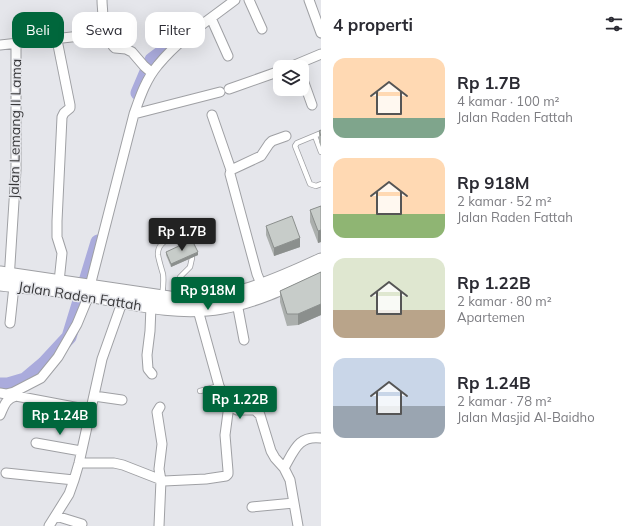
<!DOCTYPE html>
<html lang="id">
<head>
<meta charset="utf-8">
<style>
	:root { --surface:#fff; --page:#f2f2f3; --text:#2b2b33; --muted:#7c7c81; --accent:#00673c }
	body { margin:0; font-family:Mulish,sans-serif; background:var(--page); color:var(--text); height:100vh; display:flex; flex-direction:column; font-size:15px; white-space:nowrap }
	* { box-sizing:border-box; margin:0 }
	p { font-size:13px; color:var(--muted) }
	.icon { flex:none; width:22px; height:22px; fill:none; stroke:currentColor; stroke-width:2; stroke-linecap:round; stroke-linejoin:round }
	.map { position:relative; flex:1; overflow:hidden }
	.panel { display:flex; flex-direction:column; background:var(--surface); width:316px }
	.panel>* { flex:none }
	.hud { position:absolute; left:12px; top:12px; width:249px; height:36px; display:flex; gap:8px }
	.controls { position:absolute; left:273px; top:60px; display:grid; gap:8px }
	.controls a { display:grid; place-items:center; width:36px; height:36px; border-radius:8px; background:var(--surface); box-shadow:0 4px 16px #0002; font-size:20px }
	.price { position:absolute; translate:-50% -34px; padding:0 9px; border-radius:4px; background:var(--accent); color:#fff; font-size:13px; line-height:26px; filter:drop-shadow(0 1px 2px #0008) }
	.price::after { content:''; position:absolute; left:50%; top:24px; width:12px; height:9px; margin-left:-6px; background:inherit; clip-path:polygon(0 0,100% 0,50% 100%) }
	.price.on { background:#222; color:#fff }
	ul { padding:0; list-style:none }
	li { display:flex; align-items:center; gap:12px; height:100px; padding:0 12px }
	li span { display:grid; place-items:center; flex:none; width:112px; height:80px; border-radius:12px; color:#555 }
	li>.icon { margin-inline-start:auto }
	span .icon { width:48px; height:48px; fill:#fffc; stroke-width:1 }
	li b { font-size:17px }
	h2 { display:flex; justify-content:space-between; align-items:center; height:48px; padding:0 12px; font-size:17px }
	.pill { padding:0 14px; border-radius:12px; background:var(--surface); box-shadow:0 4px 16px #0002; font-size:14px; line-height:36px }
	.pill.on { background:var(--accent); color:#fff }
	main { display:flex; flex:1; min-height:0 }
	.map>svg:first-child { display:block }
</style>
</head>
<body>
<main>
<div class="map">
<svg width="321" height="526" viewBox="0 0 321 526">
	<rect width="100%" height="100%" fill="#e5e6eb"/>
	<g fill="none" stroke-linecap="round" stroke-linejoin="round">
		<!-- river -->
		<path stroke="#aaabdc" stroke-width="15" d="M138 93 152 60 184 36
			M0 385H8L25 380 44 364 69 337 98 242"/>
		<defs>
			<path id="lane" d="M321 133 297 143 295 146 310 184 316 186 321 184
				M315 136 321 152
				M162 296C163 289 164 281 163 274 161 267 159 261 158 255 157 243 170 236 180 237L187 245
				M176 297 180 277 190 267 192 258
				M200 391 219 386"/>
			<path id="street" d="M249 0 262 29
				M309 0 321 33
				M211 18 228 56
				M102 31 106 30 109 32 113 46 115 48 126 49 132 52 144 66 152 73
				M57 40 70 105V108L64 113 62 117 57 221V237L62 253 59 282
				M0 45 98 34C106 26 102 11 102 0
				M290 67 321 54
				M302 77 312 105
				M229 89 280 71
				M134 114 220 92
				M212 115 231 170
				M9 280 16 170V44
				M90 286 134 114C140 97 146 79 158 65 179 39 209 20 235 0
				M263 289 257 274 230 174 231 170 261 156 269 144 272 141 286 136
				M237 303 244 340
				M151 306 150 331 147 355 148 369 152 374
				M198 310 219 386 229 405 237 410H255L260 415 271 451 275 458 284 468 290 480 298 526
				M10 323 14 286
				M0 393 6 394 14 392 41 378 58 357 77 324 89 295
				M94 396 122 400
				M0 415C4 406 6 398 16 396L90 410
				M36 443 81 451
				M79 463H114L123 465 164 481 206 479 226 476 228 474V471L225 435 229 405
				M284 468C294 451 298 435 321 438
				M6 473 74 480
				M252 507 294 503
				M56 516 82 524
				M49 526 69 494 74 480 79 463 102 359 124 297
				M159 526 161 480 159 469 162 444 157 412 160 407"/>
			<path id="secondary" d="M0 273 176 299C227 303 276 281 321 260
				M0 284C24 287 48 288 72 292 122 300 172 316 222 307 257 301 289 285 321 270"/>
		</defs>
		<!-- lane casing -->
		<use href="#lane" stroke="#9fa0a4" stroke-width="6"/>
		<!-- street casing -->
		<use href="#street" stroke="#9fa0a4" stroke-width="11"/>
		<!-- secondary casing -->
		<use href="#secondary" stroke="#9fa0a4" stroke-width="15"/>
		<!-- lane -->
		<use href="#lane" stroke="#fff" stroke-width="4.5"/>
		<!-- street -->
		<use href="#street" stroke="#fff" stroke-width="9"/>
		<!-- secondary -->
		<use href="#secondary" stroke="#fff" stroke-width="13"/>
	</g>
	<!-- wall -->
	<path fill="#abafad" d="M321 130V147L319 142V131Z
		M321 206V242L318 243 310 222V210Z
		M266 226 300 247 274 256 266 235Z
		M166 252 198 255 171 267 166 255Z
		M321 272V315L298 325 287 326 280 302V291Z"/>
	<!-- shaded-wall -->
	<path fill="#8b8f8d" d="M321 230V242L318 243V231Z
		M300 238V247L274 256V248Z
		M198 252V255L171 267V264Z
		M321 304V315L298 325V314Z"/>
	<!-- building -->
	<path fill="#c7ccc9" stroke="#8b8f8d" d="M321 130V136L319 131Z
		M321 206V230L318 231 310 210Z
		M292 216 300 238 274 248 266 226Z
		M192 240 198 252 171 264 166 252Z
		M321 272V304L298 314H287L280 291Z"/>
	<g text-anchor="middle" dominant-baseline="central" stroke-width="3" stroke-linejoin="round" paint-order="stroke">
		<!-- street labels -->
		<g font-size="14" fill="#38383a" stroke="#e5e6eb">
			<text transform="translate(15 129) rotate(-89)">Jalan Lemang II Lama</text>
			<text transform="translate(80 296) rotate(9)">Jalan Raden Fattah</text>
		</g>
	</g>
</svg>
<div class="controls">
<a><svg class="icon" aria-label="layers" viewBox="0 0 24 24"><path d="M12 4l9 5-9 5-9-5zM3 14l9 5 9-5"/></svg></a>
</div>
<b class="price on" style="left:182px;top:252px">Rp 1.7B</b>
<b class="price" style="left:208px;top:311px">Rp 918M</b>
<b class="price" style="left:240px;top:420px">Rp 1.22B</b>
<b class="price" style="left:60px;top:436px">Rp 1.24B</b>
<div class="hud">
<a class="pill on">Beli</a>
<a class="pill">Sewa</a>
<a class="pill">Filter</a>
</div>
</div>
<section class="panel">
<h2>4 properti<svg class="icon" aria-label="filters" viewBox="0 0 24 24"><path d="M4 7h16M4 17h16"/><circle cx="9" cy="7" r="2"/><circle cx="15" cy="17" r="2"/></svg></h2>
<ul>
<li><span style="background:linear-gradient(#ffd9b3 75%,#7fa58c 0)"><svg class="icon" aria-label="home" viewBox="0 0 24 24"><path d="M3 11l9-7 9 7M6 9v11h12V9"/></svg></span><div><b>Rp 1.7B</b><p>4 kamar · 100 m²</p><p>Jalan Raden Fattah</p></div></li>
<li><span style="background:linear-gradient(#ffd9b3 70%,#8fb573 0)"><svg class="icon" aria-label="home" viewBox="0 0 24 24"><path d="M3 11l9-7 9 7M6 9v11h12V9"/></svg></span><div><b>Rp 918M</b><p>2 kamar · 52 m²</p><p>Jalan Raden Fattah</p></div></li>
<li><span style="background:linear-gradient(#dfe7d0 65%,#b9a48a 0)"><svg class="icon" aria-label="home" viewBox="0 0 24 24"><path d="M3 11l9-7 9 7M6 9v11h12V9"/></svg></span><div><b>Rp 1.22B</b><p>2 kamar · 80 m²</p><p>Apartemen</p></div></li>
<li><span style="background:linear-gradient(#c9d6e8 60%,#9aa5b1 0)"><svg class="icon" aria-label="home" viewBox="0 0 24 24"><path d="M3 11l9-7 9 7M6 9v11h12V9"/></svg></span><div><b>Rp 1.24B</b><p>2 kamar · 78 m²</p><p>Jalan Masjid Al-Baidho</p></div></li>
</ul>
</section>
</main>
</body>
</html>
